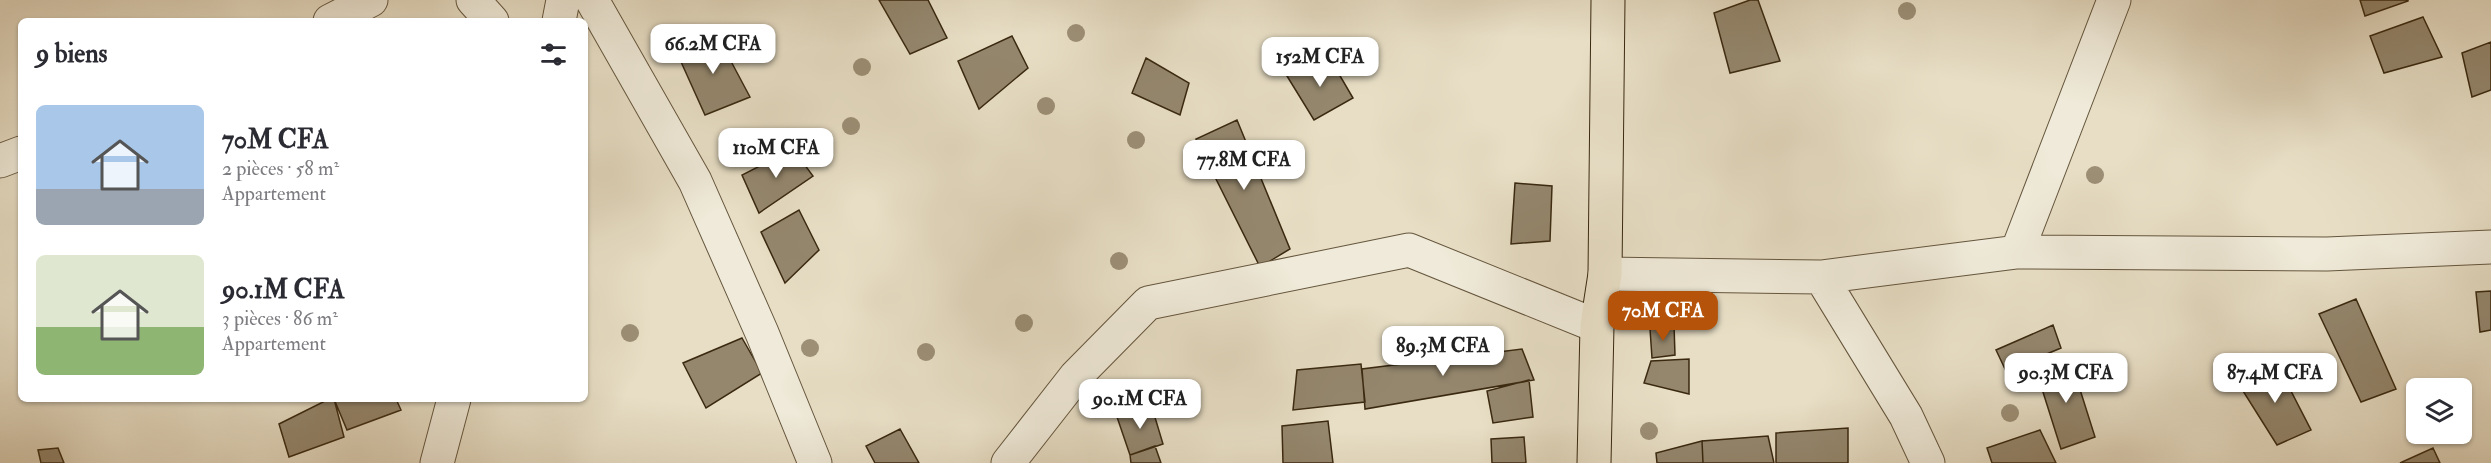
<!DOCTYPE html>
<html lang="fr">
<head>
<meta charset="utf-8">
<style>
	:root { --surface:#fff; --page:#f2f2f3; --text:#2b2b33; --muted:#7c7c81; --accent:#b45309 }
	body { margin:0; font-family:"IM FELL Double Pica",serif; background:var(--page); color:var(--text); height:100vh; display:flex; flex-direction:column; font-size:22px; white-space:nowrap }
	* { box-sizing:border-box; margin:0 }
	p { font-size:20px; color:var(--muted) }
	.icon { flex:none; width:33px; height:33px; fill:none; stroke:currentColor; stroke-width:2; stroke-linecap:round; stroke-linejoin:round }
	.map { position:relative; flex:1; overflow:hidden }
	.panel { position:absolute; left:18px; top:18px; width:570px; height:384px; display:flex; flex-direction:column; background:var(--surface); border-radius:9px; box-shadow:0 2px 4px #0004 }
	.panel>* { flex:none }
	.controls { position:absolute; left:2406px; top:378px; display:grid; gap:12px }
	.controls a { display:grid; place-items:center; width:66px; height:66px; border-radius:9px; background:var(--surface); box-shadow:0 2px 4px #0004; font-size:30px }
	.price { position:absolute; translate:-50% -51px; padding:0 14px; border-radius:12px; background:#fff; color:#222; font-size:20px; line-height:39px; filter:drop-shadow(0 2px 3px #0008) }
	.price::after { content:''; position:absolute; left:50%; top:36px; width:18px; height:14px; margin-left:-9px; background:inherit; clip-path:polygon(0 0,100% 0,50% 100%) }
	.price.on { background:var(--accent); color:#fff }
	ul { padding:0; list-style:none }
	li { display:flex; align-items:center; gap:18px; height:150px; padding:0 18px }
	li span { display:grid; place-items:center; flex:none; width:168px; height:120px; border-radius:9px; color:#555 }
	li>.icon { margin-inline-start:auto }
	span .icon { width:72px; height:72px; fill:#fffc; stroke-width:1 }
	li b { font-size:26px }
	h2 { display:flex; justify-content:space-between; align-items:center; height:72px; padding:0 18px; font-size:26px }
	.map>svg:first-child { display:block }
</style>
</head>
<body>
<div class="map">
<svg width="2491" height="463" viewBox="0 0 2491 463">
	<rect width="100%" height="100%" fill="#e7dec5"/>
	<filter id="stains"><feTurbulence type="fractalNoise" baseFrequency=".00333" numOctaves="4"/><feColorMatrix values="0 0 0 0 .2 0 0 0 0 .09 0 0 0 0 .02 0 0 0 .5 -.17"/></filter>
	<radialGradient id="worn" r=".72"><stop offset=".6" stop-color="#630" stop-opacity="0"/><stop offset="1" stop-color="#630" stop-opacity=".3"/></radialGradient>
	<!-- building -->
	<path fill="#94876e" stroke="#3a2910" stroke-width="1.5" d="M879 0H928L947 38 910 54Z
		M1750 0H1758L1780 61 1730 73 1714 13Z
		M2360 0H2408V1L2365 16Z
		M2423 17 2442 57 2384 73 2370 36Z
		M717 35 750 97 705 115 677 53Z
		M1012 36 1028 68 979 109 958 61Z
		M2491 42V90L2472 97 2462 53Z
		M1329 57 1353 98 1314 120 1287 76Z
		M1146 58 1189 83 1180 115 1132 93Z
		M1237 120 1290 249 1260 267 1196 139Z
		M793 149 813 176 759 213 742 175Z
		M1515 183 1552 186 1550 241 1511 244Z
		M799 210 819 250 785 283 761 232Z
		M2491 291V330L2480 332 2476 292Z
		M2356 299 2396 389 2361 402 2319 314Z
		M1674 325 1675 355 1652 358 1650 329Z
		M2053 325 2061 348 2006 371 1996 350Z
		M742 338 762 373 706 408 683 363Z
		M1522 349 1534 380 1365 409 1362 369Z
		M1689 359V394L1644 383 1651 361Z
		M2071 361 2095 437 2061 449 2036 370Z
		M2276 362 2311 430 2277 445 2238 383Z
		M1361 364 1365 402 1293 410 1297 370Z
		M1529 380 1533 417 1493 423 1487 391Z
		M329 399H334L344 437 289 457 279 424Z
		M334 399H396L401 410 347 430Z
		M1151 404 1163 444 1130 455 1117 417Z
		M1328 421 1333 463H1283L1282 426Z
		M1848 428V463H1776V433Z
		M900 429 919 463H875L866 446Z
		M2040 430 2056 463H1992L1987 448Z
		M1768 436 1774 463H1703L1702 441Z
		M1524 437 1526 463H1492L1491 439Z
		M1702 441 1703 463H1657L1656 453Z
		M1155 446 1161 463H1131L1130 455Z
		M58 448 64 463H41L38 450Z
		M2433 448 2440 463H2400Z"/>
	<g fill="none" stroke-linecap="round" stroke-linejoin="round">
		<defs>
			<path id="minor" d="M473 0 492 21
				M592 0 695 181 762 333 815 463
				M330 21 371 0
				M559 21 563 0
				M0 161 21 153
				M2017 252 2114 0
				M1605 274 1821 277 2017 252 2327 254 2491 247
				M1821 277 1906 416 1928 463
				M437 463 454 399
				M1008 463 1076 376 1148 303 1409 250 1597 326"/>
			<path id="major" d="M1594 463 1597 326 1605 274 1608 0"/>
		</defs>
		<!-- minor casing -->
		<use href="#minor" stroke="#65563d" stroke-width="35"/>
		<!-- major casing -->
		<use href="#major" stroke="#3a2910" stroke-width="35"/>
		<!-- minor -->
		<use href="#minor" stroke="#efead9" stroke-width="33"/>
		<!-- major -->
		<use href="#major" stroke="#e7dec5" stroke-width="33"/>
	</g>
	<!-- trees -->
	<g fill="#9c8f76">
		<circle cx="1907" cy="11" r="9"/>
		<circle cx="1076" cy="33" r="9"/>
		<circle cx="862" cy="67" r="9"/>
		<circle cx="1046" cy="106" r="9"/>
		<circle cx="851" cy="126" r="9"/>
		<circle cx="1136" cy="140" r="9"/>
		<circle cx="2095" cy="175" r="9"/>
		<circle cx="1119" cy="261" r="9"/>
		<circle cx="1024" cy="323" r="9"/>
		<circle cx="630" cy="333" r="9"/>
		<circle cx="810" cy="348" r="9"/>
		<circle cx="926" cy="352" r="9"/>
		<circle cx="2302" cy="367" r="9"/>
		<circle cx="2010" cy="413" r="9"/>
		<circle cx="1649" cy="431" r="9"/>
	</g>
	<rect width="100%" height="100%" filter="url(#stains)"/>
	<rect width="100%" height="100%" fill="url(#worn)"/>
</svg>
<div class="controls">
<a><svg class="icon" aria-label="layers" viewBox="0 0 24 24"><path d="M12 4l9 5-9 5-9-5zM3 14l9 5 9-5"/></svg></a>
</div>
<b class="price" style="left:713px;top:75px">66.2M CFA</b>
<b class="price" style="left:1320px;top:88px">152M CFA</b>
<b class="price" style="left:776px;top:179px">110M CFA</b>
<b class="price" style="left:1244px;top:191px">77.8M CFA</b>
<b class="price on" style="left:1663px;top:342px">70M CFA</b>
<b class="price" style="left:1443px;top:377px">89.3M CFA</b>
<b class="price" style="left:2066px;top:404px">90.3M CFA</b>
<b class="price" style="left:2275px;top:404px">87.4M CFA</b>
<b class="price" style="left:1140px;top:430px">90.1M CFA</b>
<section class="panel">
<h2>9 biens<svg class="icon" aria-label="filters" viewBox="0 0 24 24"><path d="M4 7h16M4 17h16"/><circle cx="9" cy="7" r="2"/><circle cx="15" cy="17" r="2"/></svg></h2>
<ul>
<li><span style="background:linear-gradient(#a9c7e8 70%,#9aa5b1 0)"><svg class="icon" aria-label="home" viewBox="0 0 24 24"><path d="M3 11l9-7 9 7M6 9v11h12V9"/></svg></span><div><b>70M CFA</b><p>2 pièces · 58 m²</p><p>Appartement</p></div></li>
<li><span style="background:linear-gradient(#dfe7d0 60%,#8fb573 0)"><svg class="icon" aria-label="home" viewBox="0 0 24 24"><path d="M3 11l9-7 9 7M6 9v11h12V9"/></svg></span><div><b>90.1M CFA</b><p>3 pièces · 86 m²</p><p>Appartement</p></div></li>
</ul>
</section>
</div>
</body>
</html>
